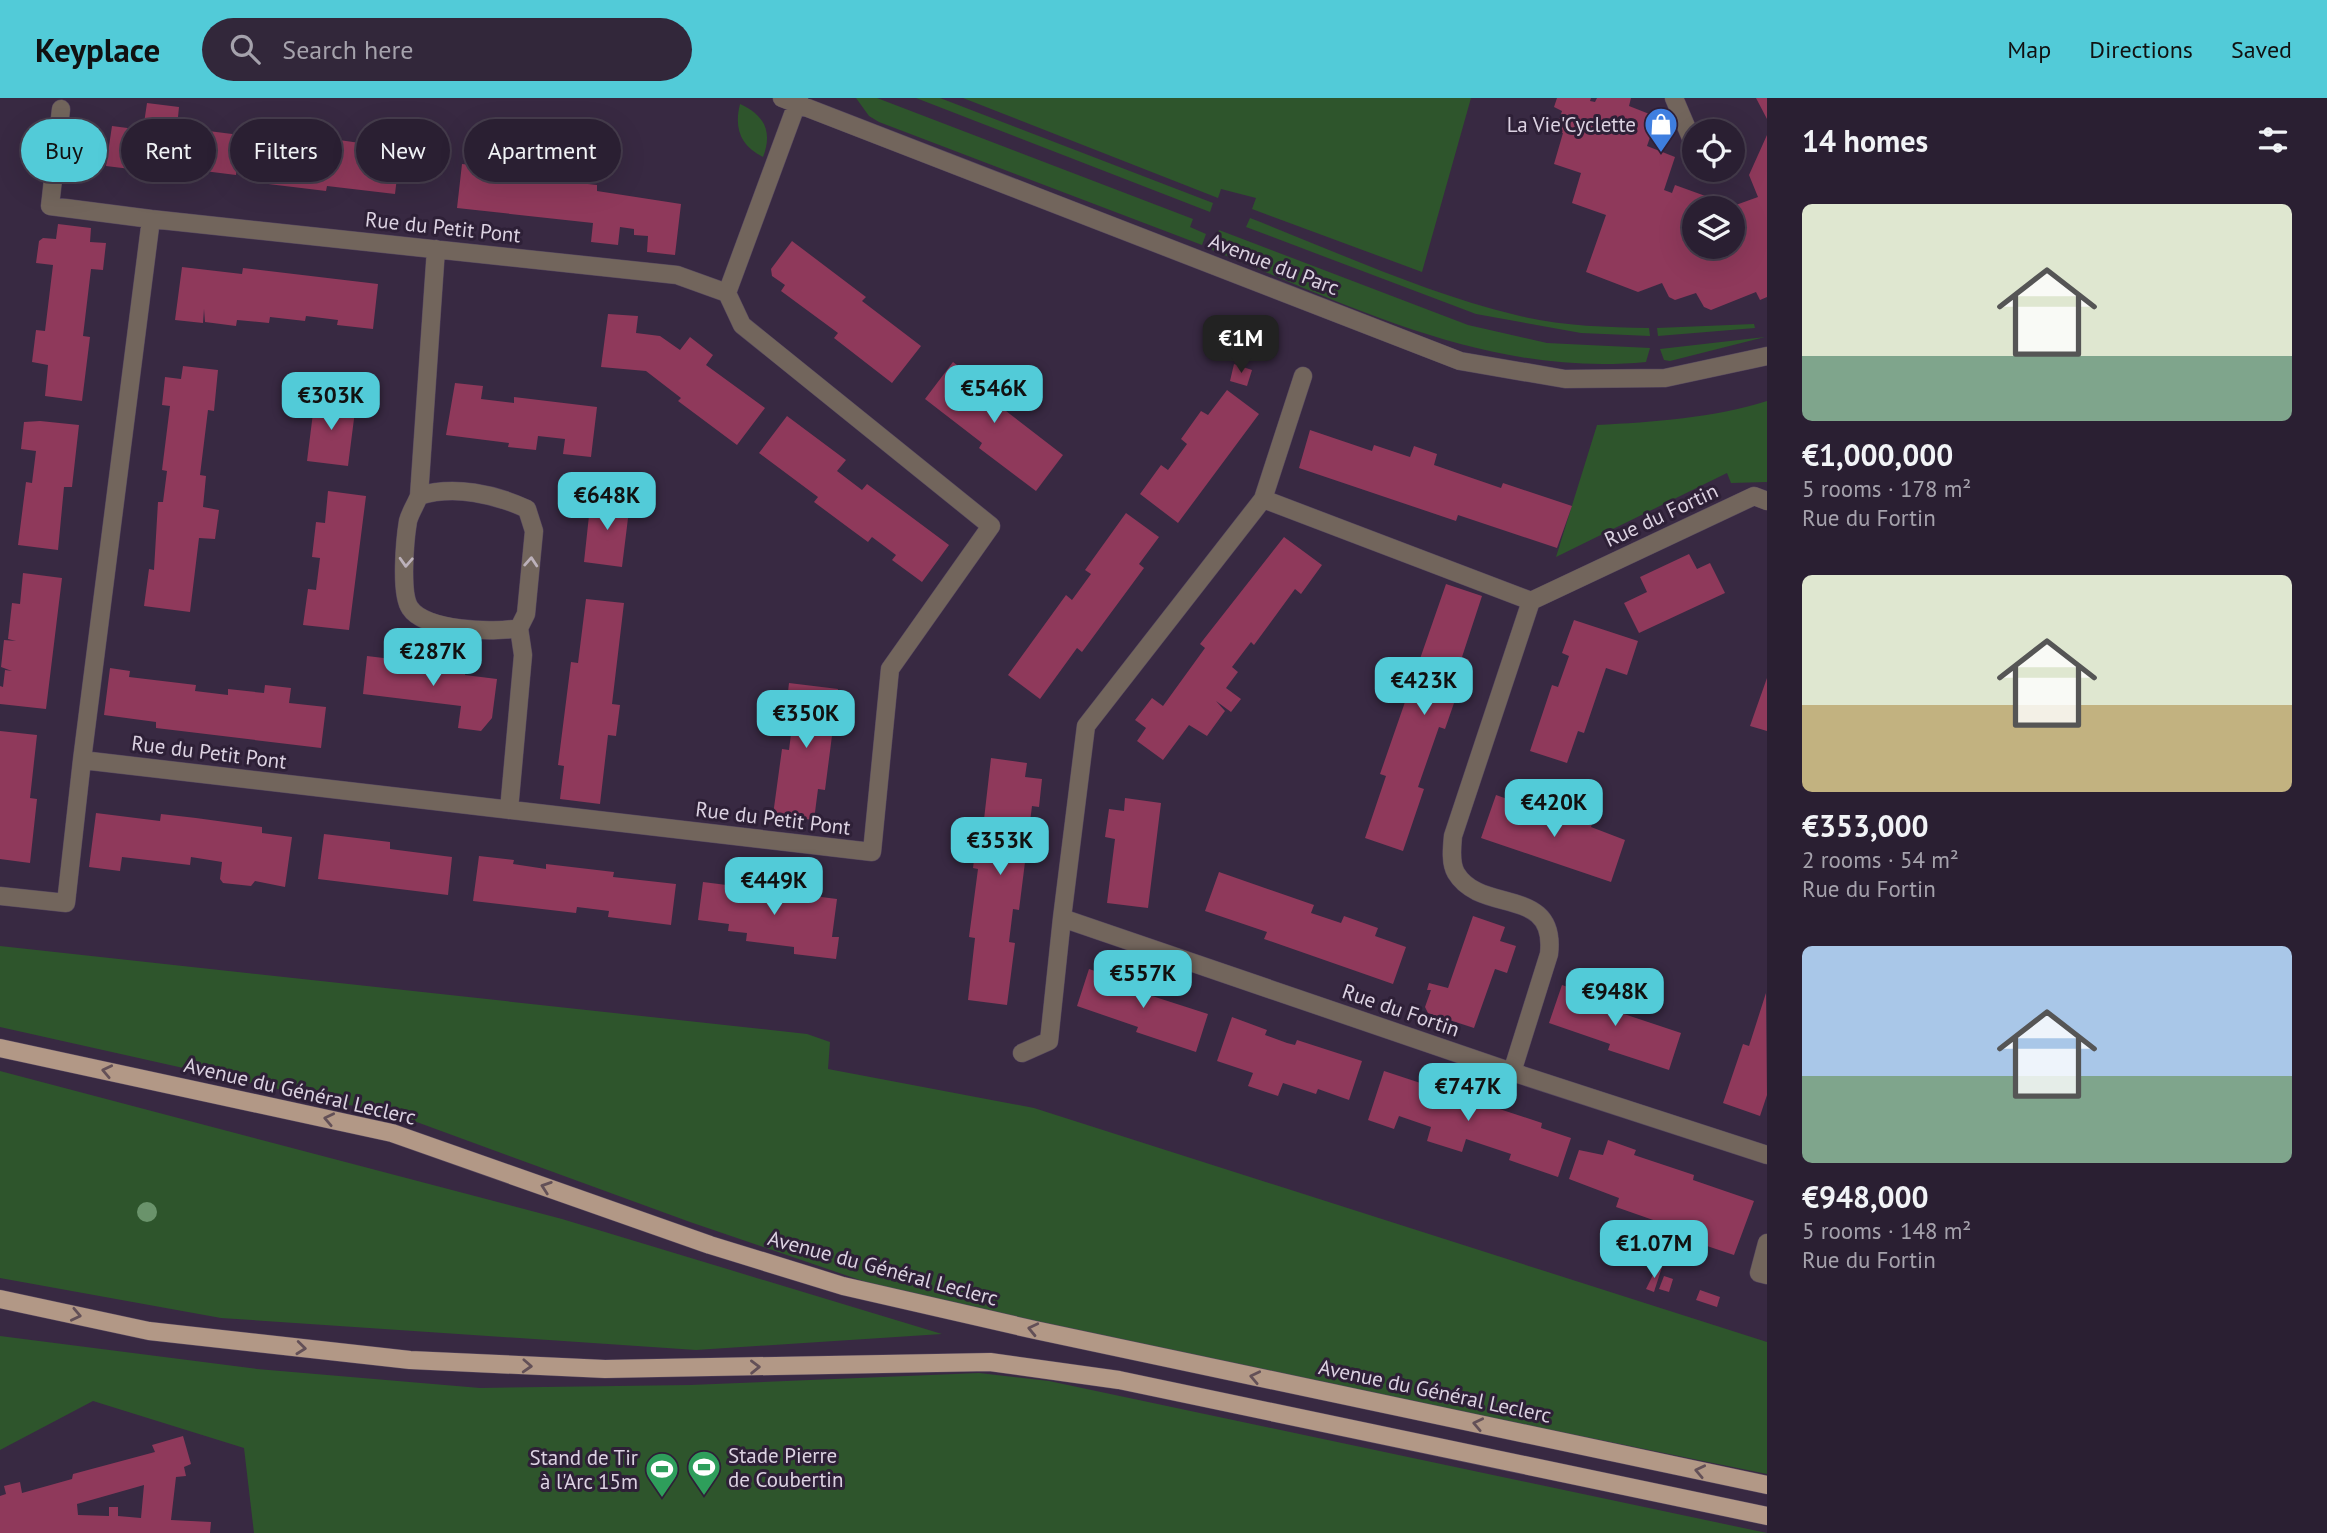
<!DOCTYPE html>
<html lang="en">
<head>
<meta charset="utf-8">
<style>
	:root { --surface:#2a1f32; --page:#32273a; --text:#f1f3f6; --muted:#a5a2ac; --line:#463d4d; --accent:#52cbd8 }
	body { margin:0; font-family:"PT Sans",sans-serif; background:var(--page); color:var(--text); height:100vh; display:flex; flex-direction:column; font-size:26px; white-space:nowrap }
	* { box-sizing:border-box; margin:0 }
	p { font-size:23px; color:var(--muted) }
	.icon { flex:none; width:38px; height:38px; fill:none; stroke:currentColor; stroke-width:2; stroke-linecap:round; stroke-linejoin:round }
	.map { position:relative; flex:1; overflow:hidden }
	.sheet { display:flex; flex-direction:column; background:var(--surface); width:560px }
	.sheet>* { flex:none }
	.top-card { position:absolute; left:21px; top:21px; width:665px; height:63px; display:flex; gap:14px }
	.fabs { position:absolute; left:1682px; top:21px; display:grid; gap:14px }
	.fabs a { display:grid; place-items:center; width:63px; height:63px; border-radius:50%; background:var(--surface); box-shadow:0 7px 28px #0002,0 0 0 2px var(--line); font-size:35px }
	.price { position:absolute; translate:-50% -60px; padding:0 16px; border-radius:14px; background:var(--accent); color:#111; font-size:23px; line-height:46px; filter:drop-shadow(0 2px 4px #0008) }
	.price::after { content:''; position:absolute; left:50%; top:42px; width:21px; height:16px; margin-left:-10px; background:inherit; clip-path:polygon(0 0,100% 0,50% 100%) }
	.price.on { background:#222; color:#fff }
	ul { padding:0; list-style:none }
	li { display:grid; align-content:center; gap:14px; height:371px; padding:0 35px }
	li span { display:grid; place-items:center; height:217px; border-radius:10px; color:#555 }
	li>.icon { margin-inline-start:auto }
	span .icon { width:126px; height:126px; fill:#fffc; stroke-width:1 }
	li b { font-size:30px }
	h2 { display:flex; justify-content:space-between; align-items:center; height:84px; padding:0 35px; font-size:30px }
	.chip { padding:0 24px; border-radius:32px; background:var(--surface); box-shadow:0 7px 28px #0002,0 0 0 2px var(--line); font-size:24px; line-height:63px }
	.chip.on { background:var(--accent); color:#111 }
	header { display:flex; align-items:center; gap:42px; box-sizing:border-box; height:98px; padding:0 35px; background:var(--accent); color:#111 }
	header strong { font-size:33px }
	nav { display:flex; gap:38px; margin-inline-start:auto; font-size:24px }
	.search { width:490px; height:63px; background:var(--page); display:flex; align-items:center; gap:18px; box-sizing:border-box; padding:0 24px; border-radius:38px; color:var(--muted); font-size:26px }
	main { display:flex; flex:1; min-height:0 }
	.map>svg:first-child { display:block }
</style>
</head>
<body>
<header>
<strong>Keyplace</strong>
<div class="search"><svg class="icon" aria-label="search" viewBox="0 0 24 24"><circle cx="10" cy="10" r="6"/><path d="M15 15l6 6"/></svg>Search here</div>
<nav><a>Map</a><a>Directions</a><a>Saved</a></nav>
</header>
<main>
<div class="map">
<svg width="1767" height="1435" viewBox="0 0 1767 1435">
	<rect width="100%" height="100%" fill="#382942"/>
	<!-- green -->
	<path fill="#2e552c" d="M856 0H877L1193 121 1190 129 1206 136 1202 147 879 24 869 18Z
		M916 0H940L1213 105 1210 114Z
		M963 0H1471L1422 174 1252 111 1256 100 1221 91 1218 100Z
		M740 6C764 17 773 33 763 59 740 48 734 30 740 6Z
		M1250 120C1337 154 1425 195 1516 217 1560 228 1604 229 1649 230L1650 238 1581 235 1476 216 1246 129Z
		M1219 132 1468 227 1547 245 1650 250 1646 264C1490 279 1353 209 1212 152Z
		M1754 226 1755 230 1658 238 1657 230Z
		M1765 239 1670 263 1664 262 1660 251Z
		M1767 303V384L1731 385 1727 375 1556 459 1597 327C1653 324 1714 320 1767 303Z
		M0 848 807 936 830 944 828 971 1034 1010 1767 1244V1376L1135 1247 895 1194 690 1124 403 1019 0 929Z
		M0 973 562 1121 942 1236 696 1252 221 1220 0 1180Z
		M0 1238 257 1271 480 1290 690 1287 979 1275 1049 1283 1767 1435H254L244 1350 93 1303 0 1352Z"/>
	<!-- building -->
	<path fill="#8f395b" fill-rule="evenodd" d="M1557 0H1591L1590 3 1595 4 1597 0H1631L1629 8 1657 19 1647 48 1675 59 1664 92 1672 95 1675 87 1733 108 1758 99 1749 77 1767 37V199L1760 202 1756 194 1711 212 1704 209 1696 195 1675 202 1669 199 1662 185 1638 194 1586 174 1606 117 1572 105 1581 75 1554 66 1563 35 1556 32 1562 13 1554 9ZM1694 110H1732V149H1694Z
		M1756 0H1767V21Z
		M147 5 179 9 177 29 240 37 236 77 172 69 171 76 106 68 112 28 143 32Z
		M370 24 403 29 395 96 327 88 326 93 260 85 265 41 300 44 299 52 330 56 332 41 367 46Z
		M462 66 534 73 533 80 597 87V93L681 106 675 157 647 154 648 138 634 137V131L620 129 618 147 591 144 593 125 457 110Z
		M58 126 91 130 90 144 106 145 103 172 91 171 83 238 90 239 82 303 45 298 48 267 32 264 36 232 45 233 53 167 36 165 39 143 43 140 56 141Z
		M792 143 866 199 862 203 921 248 892 285 834 240 838 235 781 193 785 187 772 178 771 171Z
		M182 169 242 176 243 170 378 186 373 231 337 227 338 222 306 218 305 223 270 219 269 225 237 222 236 228 205 224 204 211 203 225 175 222Z
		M608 216 638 218 636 235 660 238 680 252 690 239 713 257 706 267 765 310 737 347 678 303 681 300 646 273 601 269Z
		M953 264 987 290 997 278 1013 290 1004 302 1010 308 1006 313 1063 357 1036 393 979 350 982 345 925 301Z
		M1234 266 1252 272 1247 288 1230 283Z
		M183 268 218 272 214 313 208 312 200 377 206 378 203 409 219 412 215 441 199 440 190 514 144 508 149 471 154 472 158 404H163L167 373 162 372 170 308 162 307 165 279 181 281Z
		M455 285 483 288 481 301 514 305V299L597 309 591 359 563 356 565 341 538 338 536 352 508 349 509 345 446 337Z
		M1227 292 1259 316 1178 425 1140 396 1161 367 1168 372 1187 346 1181 341 1201 313 1208 317Z
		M315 299 356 305 348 368 307 363Z
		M787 318 846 362 837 373 862 392 867 386 949 447 922 484 892 462 896 457 872 439 868 444 853 433 814 404 818 399 759 355Z
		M40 323 79 327 72 389H64L58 452 18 447 26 384 32 385 36 353 21 351 24 324Z
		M1310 332 1372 353 1374 347 1410 359 1414 348 1437 356 1434 367 1501 390 1503 385 1572 408 1557 450 1458 417 1456 423 1299 370Z
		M328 393 366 398 349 532 303 527 308 491 316 492 320 460 312 459 316 424 325 425Z
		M591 399 630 404 622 469 584 464Z
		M1126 415 1159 439 1139 466 1144 470 1082 554 1077 550 1040 601 1008 577 1066 497 1072 502 1091 476 1085 472Z
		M1284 439 1322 467 1301 496 1295 491 1254 547 1251 544 1232 569 1238 574 1226 590 1241 601 1231 614 1216 603 1225 613 1207 638 1189 627 1163 662 1137 643 1146 630 1135 622 1152 600 1163 608 1205 550 1200 546Z
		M1689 456 1697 471 1710 465 1725 495 1639 535 1624 505 1647 494 1640 479Z
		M23 475 62 480 46 611 0 606V588L3 589 5 572 12 573 1 569 4 542 16 543 8 541 12 505 20 506Z
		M1446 486 1482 498 1462 559 1469 562 1445 631 1439 629 1418 689 1424 691 1403 753 1365 740 1386 678 1380 676Z
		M586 501 624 505 612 606 620 607 616 638 608 637 600 706 560 701 564 668 558 667 569 580 571 564 578 565Z
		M1574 522 1638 543 1627 577 1606 570 1584 635 1578 633 1567 665 1530 653 1552 587 1558 589 1569 558 1562 555Z
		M367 558 466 570 465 577 497 581 492 620 481 633 458 630 461 608 363 596Z
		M110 570 130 573 129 579 196 587 195 593 228 597V591L264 595 265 587 291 590 289 605 326 609 321 650 156 630V624L104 617Z
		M1767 580V633L1750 628Z
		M789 585 838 591 825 692 818 691 814 722 773 717 782 651 789 652 793 620 785 619Z
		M0 633 37 637 30 700 37 701 30 765 0 761Z
		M991 660 1027 665 1025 679 1042 681 1039 709 1032 708 1019 812 1013 811 1009 844 1015 845 1007 907 968 902 975 840 969 839 978 771 973 770 977 738 982 739Z
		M1496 697 1530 709 1528 714 1559 725 1563 713 1593 723 1591 729 1625 742 1611 784 1481 740Z
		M1125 700 1161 705 1148 810 1107 805 1115 741 1105 739 1109 711 1124 713Z
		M96 715 160 723 161 716 196 720 262 729V735L292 739 285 789 255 783 251 788 223 785 220 781 222 764 191 759 190 767 122 759 120 773 89 769Z
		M324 736 390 744V751L452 759 448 797 318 781Z
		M479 758 514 762 513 766 546 771V766L614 774 613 779 676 786 671 827 608 819 609 813 577 809 576 815 473 803Z
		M1219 774 1314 807 1311 815 1341 825 1344 818 1378 830 1375 838 1406 849 1393 886 1264 841 1267 834 1205 813Z
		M703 784 837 801 832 839H839L836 861 794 856V849L746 843 747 835 728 833 729 826 698 822Z
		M1473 818 1505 829 1500 843 1516 848 1507 875 1495 871 1474 930 1428 915 1425 909 1431 892H1427L1429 885 1448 890Z
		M1089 871 1151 892 1149 897 1208 916 1196 954 1136 934 1138 929 1077 908Z
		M1562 887 1623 908 1621 915 1681 935 1669 972 1608 952 1610 946 1549 925Z
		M1766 895 1767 997 1760 1018 1723 1005 1743 946 1749 948Z
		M1232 919 1267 932 1265 937 1287 945 1295 947 1297 942 1362 963 1349 1002 1318 991 1316 996 1283 985 1278 998 1248 988 1253 975 1217 963Z
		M1384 973 1542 1025 1541 1030 1571 1040 1558 1079 1509 1062 1511 1056 1466 1041 1462 1054 1427 1043 1431 1029 1399 1018 1394 1031 1368 1022Z
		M1608 1042 1636 1052 1634 1057 1694 1077 1693 1082 1754 1103 1734 1157 1704 1147 1705 1142 1676 1132V1130L1616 1109 1619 1100 1569 1081 1579 1052 1603 1057Z
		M1658 1167 1662 1169 1654 1194 1646 1191Z
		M1664 1178 1673 1181 1669 1194 1659 1191Z
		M1700 1192 1720 1199 1717 1209 1696 1202Z
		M183 1338 191 1366 184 1369 186 1378 176 1379 171 1422 211 1424 210 1435H0V1398L6 1396 4 1388 20 1384 22 1395 72 1381 73 1376 155 1354 152 1347ZM144 1387 141 1420 118 1418V1409H109V1418L78 1417 77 1406Z"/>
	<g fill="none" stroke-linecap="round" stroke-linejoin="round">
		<defs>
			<path id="minor" d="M782 0 1460 263 1565 281 1665 280 1767 258
				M1674 0 1694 47
				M61 11 50 108 151 121
				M436 151 419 398C416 406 410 415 408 423 405 441 400 496 410 510 425 533 494 535 519 530
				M727 195 677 177 151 121 82 662 872 754 890 571 991 428 742 227 727 195 799 0
				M1303 278 1263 401 1086 628 1062 820 1512 974 1767 1057
				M419 398C454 387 495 396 527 411L534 433 526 516 519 530 523 557 509 712
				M1263 401 1531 503 1754 398 1767 403
				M0 798 66 805 82 662
				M1022 955 1049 943 1062 820
				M1512 974 1549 856C1557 787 1481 817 1456 775 1450 765 1452 749 1453 738L1531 503
				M1767 1145 1759 1175 1767 1177"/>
			<path id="major" d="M0 950 392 1035 710 1147 843 1188 1035 1232 1767 1387
				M0 1201 149 1233 410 1262 605 1271 990 1264 1119 1282 1767 1418"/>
		</defs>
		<!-- minor casing -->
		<use href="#minor" stroke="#56475f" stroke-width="19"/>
		<!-- major casing -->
		<use href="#major" stroke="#56475f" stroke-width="19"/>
		<!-- minor -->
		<use href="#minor" stroke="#72655c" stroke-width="18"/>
		<!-- major -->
		<use href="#major" stroke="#b29886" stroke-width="18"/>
	</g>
	<!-- trees -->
	<circle fill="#6a936b" cx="147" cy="1114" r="10"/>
	<!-- one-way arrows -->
	<defs><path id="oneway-chevron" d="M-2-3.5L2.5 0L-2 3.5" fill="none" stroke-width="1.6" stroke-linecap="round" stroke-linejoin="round" transform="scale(1.75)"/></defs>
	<g stroke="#bcb1ba">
		<use href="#oneway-chevron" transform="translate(406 464) rotate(93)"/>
		<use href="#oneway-chevron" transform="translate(531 464) rotate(-86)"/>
	</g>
	<g stroke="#635057">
		<use href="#oneway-chevron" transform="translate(107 973) rotate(-168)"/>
		<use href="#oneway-chevron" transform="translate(329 1021) rotate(-168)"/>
		<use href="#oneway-chevron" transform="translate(546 1089) rotate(-161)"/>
		<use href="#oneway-chevron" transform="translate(76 1217) rotate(12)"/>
		<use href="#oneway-chevron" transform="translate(1033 1231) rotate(-167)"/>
		<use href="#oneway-chevron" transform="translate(301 1250) rotate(6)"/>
		<use href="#oneway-chevron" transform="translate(527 1268) rotate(3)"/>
		<use href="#oneway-chevron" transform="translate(755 1269) rotate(-1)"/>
		<use href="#oneway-chevron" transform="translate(1255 1279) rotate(-168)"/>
		<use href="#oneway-chevron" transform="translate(1478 1326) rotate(-168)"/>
		<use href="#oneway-chevron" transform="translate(1700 1373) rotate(-168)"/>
	</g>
	<!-- icons -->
	<defs>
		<symbol id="shop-pin" viewBox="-11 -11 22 30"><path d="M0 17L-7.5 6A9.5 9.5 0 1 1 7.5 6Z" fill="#3f7fe0" stroke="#2e2037"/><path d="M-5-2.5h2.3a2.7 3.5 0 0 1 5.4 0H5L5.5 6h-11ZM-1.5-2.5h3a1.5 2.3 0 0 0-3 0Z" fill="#fff"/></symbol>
		<symbol id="stadium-pin" viewBox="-11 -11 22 30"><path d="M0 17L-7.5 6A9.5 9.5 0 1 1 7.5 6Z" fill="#2e9e5b" stroke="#2e2037"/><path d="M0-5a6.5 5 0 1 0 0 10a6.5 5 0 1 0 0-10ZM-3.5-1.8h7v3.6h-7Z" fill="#fff"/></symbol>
	</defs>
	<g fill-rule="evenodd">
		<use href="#shop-pin" x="1642" y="7" width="38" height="52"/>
		<use href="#stadium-pin" x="685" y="1350" width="38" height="52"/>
		<use href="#stadium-pin" x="643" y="1352" width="38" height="52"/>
	</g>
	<g text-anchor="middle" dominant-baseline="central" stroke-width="6" stroke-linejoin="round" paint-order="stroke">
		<!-- poi labels -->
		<g font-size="21" fill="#dcd2e2" stroke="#2e2037" text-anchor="end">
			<text x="1636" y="26">La Vie'Cyclette</text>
			<text x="728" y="1357" text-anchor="start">Stade Pierre<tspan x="728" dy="24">de Coubertin</tspan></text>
			<text x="638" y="1359">Stand de Tir<tspan x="638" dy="24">à l'Arc 15m</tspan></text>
		</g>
		<!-- street labels -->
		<g font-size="21" fill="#dcd2e2" stroke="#2e2037">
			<text transform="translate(443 129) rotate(6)">Rue du Petit Pont</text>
			<text transform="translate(1274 166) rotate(21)">Avenue du Parc</text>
			<text transform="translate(1661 417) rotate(-25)">Rue du Fortin</text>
			<text transform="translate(209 654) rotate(7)">Rue du Petit Pont</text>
			<text transform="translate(773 720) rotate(7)">Rue du Petit Pont</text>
			<text transform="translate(1401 912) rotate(19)">Rue du Fortin</text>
			<text transform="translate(300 993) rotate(13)">Avenue du Général Leclerc</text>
			<text transform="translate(883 1170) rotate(15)">Avenue du Général Leclerc</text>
			<text transform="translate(1435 1293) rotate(12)">Avenue du Général Leclerc</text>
		</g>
	</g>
</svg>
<div class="fabs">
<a><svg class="icon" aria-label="locate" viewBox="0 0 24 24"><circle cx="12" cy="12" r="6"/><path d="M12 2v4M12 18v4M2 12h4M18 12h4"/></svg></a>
<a><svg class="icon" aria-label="layers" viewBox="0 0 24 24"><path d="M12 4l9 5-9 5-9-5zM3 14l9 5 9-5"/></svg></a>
</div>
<b class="price on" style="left:1241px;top:277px">€1M</b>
<b class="price" style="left:994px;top:327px">€546K</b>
<b class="price" style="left:331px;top:334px">€303K</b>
<b class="price" style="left:607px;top:434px">€648K</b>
<b class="price" style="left:433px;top:590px">€287K</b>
<b class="price" style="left:1424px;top:619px">€423K</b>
<b class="price" style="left:806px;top:652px">€350K</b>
<b class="price" style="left:1554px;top:741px">€420K</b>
<b class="price" style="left:1000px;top:779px">€353K</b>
<b class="price" style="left:774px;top:819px">€449K</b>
<b class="price" style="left:1143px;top:912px">€557K</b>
<b class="price" style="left:1615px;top:930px">€948K</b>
<b class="price" style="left:1468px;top:1025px">€747K</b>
<b class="price" style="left:1654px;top:1182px">€1.07M</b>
<div class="top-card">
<a class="chip on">Buy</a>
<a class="chip">Rent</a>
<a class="chip">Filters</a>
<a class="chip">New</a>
<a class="chip">Apartment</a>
</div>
</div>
<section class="sheet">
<h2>14 homes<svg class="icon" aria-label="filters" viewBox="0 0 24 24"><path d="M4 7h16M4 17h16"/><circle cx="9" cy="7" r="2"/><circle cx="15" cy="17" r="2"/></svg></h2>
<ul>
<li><span style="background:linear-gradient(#dfe7d0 70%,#7fa58c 0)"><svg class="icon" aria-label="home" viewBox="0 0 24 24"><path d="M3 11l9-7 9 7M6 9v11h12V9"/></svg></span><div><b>€1,000,000</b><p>5 rooms · 178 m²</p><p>Rue du Fortin</p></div></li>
<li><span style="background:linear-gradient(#dfe7d0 60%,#c2b280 0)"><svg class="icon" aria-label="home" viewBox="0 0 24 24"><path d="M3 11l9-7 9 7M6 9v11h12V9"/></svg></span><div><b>€353,000</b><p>2 rooms · 54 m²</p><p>Rue du Fortin</p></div></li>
<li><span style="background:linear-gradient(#a9c7e8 60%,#7fa58c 0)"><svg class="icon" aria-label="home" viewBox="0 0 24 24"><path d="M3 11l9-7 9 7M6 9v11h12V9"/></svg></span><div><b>€948,000</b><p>5 rooms · 148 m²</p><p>Rue du Fortin</p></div></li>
</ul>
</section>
</main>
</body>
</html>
